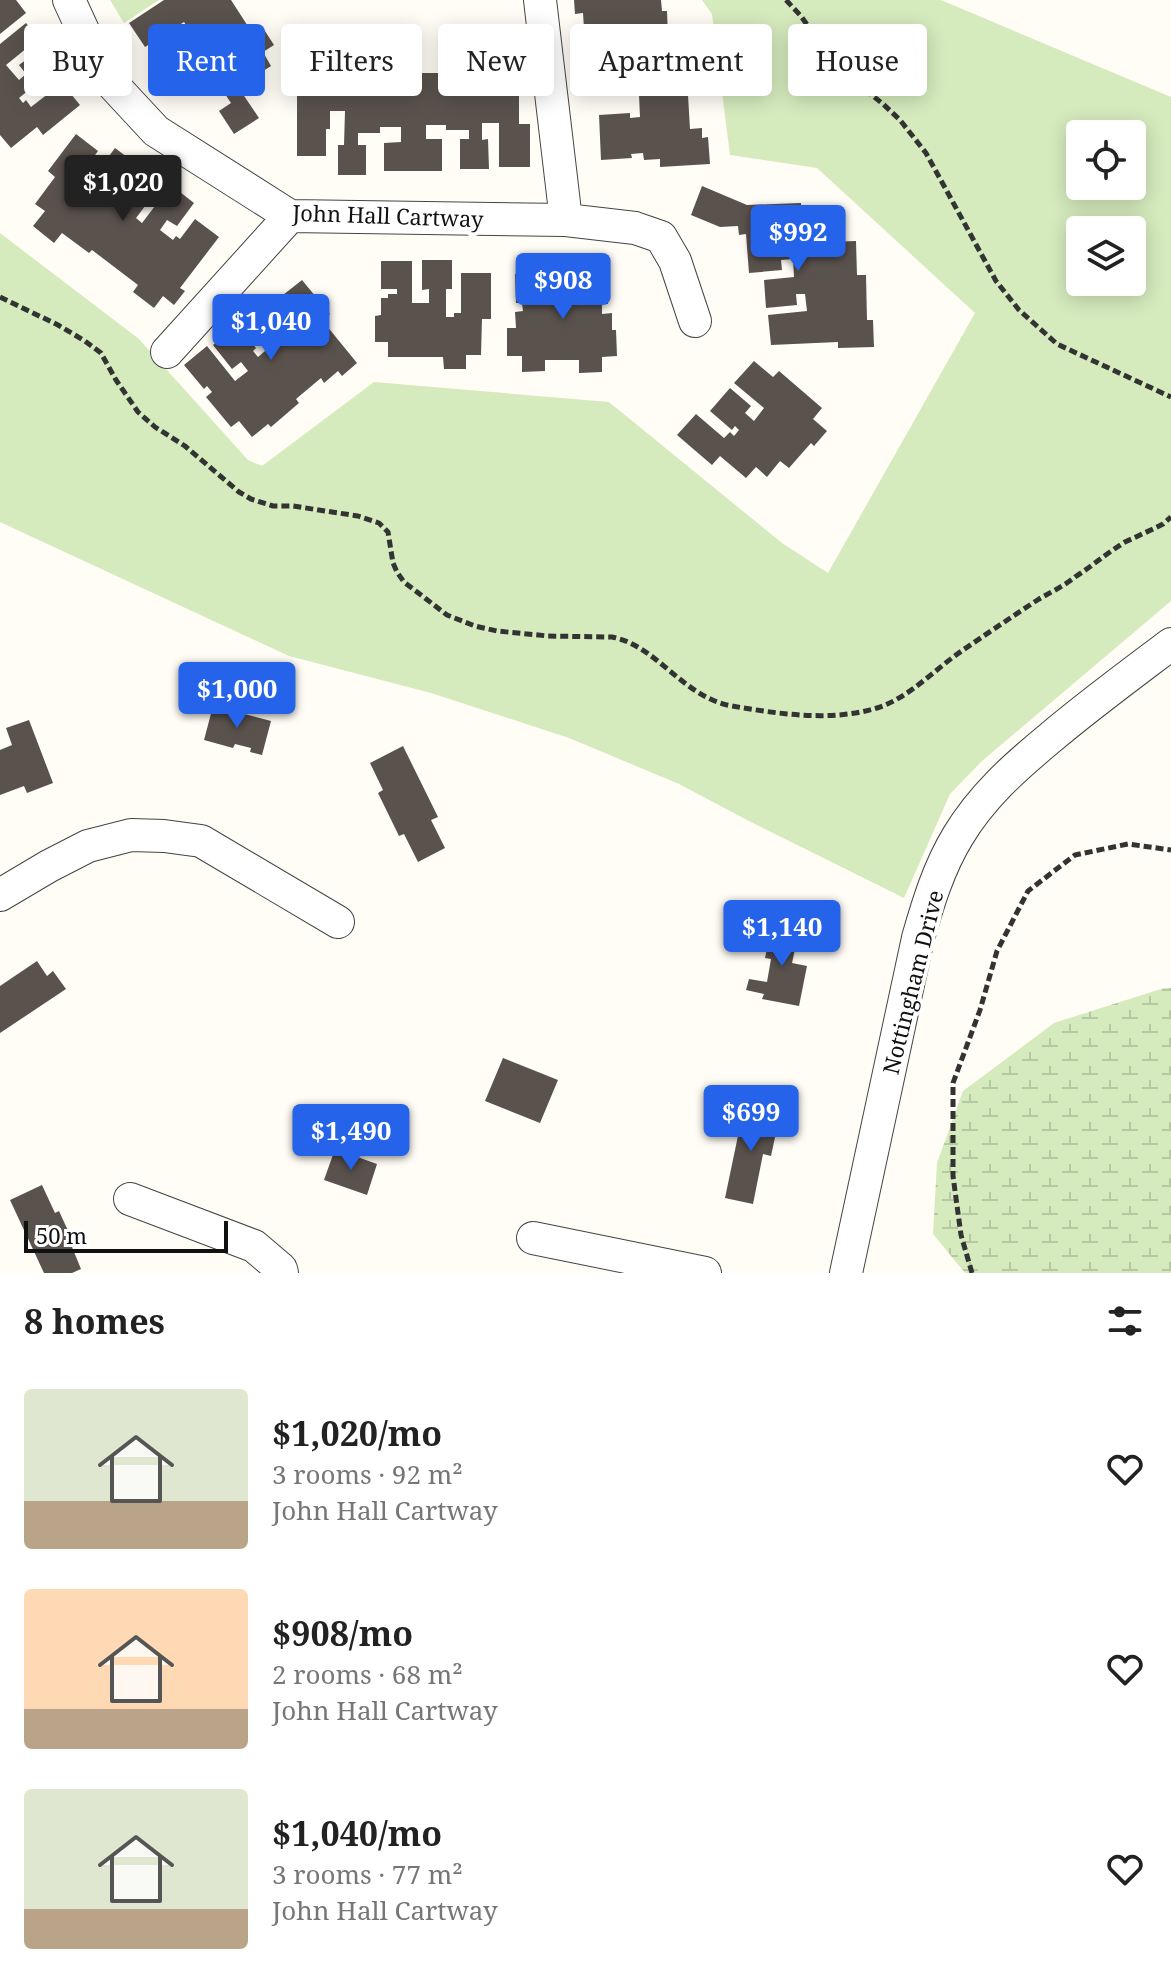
<!DOCTYPE html>
<html lang="en">
<head>
<meta charset="utf-8">
<style>
	:root { --surface:#fff; --page:#f2f2f2; --text:#222; --muted:#767676; --accent:#2563eb }
	body { margin:0; font-family:"Noto Serif",serif; background:var(--page); color:var(--text); height:100vh; display:flex; flex-direction:column; font-size:30px; white-space:nowrap }
	* { box-sizing:border-box; margin:0 }
	p { font-size:26px; color:var(--muted) }
	.icon { flex:none; width:44px; height:44px; fill:none; stroke:currentColor; stroke-width:2; stroke-linecap:round; stroke-linejoin:round }
	.map { position:relative; height:1273px; overflow:hidden }
	.panel { display:flex; flex-direction:column; background:var(--surface); flex:1 }
	.panel>* { flex:none }
	.guide { position:absolute; left:24px; top:24px; width:1124px; height:72px; display:flex; gap:16px }
	.buttons { position:absolute; left:1066px; top:120px; display:grid; gap:16px }
	.buttons a { display:grid; place-items:center; width:80px; height:80px; border-radius:8px; background:var(--surface); box-shadow:0 4px 20px #0003; font-size:40px }
	.scale { position:absolute; left:24px; bottom:20px; width:204px; box-sizing:border-box; padding-left:8px; border:4px solid #111; border-top:0; font-size:22px; line-height:28px; white-space:nowrap; color:#111; -webkit-text-stroke:6px #fff; paint-order:stroke }
	.price { position:absolute; translate:-50% -68px; padding:0 18px; border-radius:8px; background:var(--accent); color:#fff; font-size:26px; line-height:52px; filter:drop-shadow(0 2px 4px #0008) }
	.price::after { content:''; position:absolute; left:50%; top:48px; width:24px; height:18px; margin-left:-12px; background:inherit; clip-path:polygon(0 0,100% 0,50% 100%) }
	.price.active { background:#222; color:#fff }
	ul { padding:0; list-style:none }
	li { display:flex; align-items:center; gap:24px; height:200px; padding:0 24px }
	li span { display:grid; place-items:center; flex:none; width:224px; height:160px; border-radius:8px; color:#555 }
	li>.icon { margin-inline-start:auto }
	span .icon { width:96px; height:96px; fill:#fffc; stroke-width:1 }
	li b { font-size:34px }
	h2 { display:flex; justify-content:space-between; align-items:center; height:96px; padding:0 24px; font-size:34px }
	.pill { padding:0 28px; border-radius:8px; background:var(--surface); box-shadow:0 4px 20px #0003; font-size:28px; line-height:72px }
	.pill.active { background:var(--accent); color:#fff }
	.map>svg:first-child { display:block }
</style>
</head>
<body>
<div class="map">
<svg width="1171" height="1273" viewBox="0 0 1171 1273">
	<defs>
		<pattern id="wetland-marsh" width="20" height="14" patternUnits="userSpaceOnUse" patternTransform="scale(2)"><rect width="20" height="14" fill="#d5ebbd"/><path d="M1 5h8M5 5V1M11 12h8M15 12V8" fill="none" stroke="#b6c8a1"/></pattern>
	</defs>
	<rect width="100%" height="100%" fill="#fffdf5"/>
	<!-- green -->
	<path fill="#d5ebbd" fill-rule="evenodd" d="M110 0H159L124 23Z
		M702 0H941L1171 97V601L982 761 950 794 904 898 747 820 679 784 569 738 431 693 289 656 0 522V233L139 339 248 460 262 466 374 382 609 402 782 543 828 573 975 313 817 168 730 155 712 14ZM1080 134H1132V186H1080ZM1080 230H1132V282H1080Z"/>
	<!-- wetland -->
	<path fill="url(#wetland-marsh)" d="M1164 988H1171V1273H965L933 1234 937 1163 963 1091 1054 1023Z"/>
	<!-- building -->
	<path fill="#5a524d" d="M0 0H16L26 13 0 34Z
		M164 0H231L253 34 263 28 274 45 263 52 271 66 238 87 259 118 234 134 219 111 231 103 215 79 223 74 216 63 196 75 199 79 173 96 157 71 181 56 187 66 197 60 184 40 193 35 184 22 145 47 129 23Z
		M574 0H661L662 11H667L668 37H677L678 65 695 64V81L706 80 707 94 688 95 690 129 702 128V138L708 137 710 164 660 167V159L644 160 643 153 631 154 632 158 601 160 599 115 630 113V118L640 117 639 95 650 94 648 68H645L643 40 626 41V26L584 29 583 13 575 14Z
		M26 23 38 39 6 65 19 80 26 74 19 65 42 48 61 72 38 89 35 85 19 98 23 103 26 100 31 107 62 83 80 105 43 135 37 127 11 148 0 135V44Z
		M623 51V82L595 83V52Z
		M313 59H348V78H389V73H449V64H480V71L508 70V87L519 86V124H530V167H499V123H482V140L488 139 489 169H460V139H469V130H446V125H426V139H442V171H384V143L401 142V127H380V133H358V145H366V175H338V145H344L345 111H330V129H326V156H297V94L313 95Z
		M76 134 98 151 74 184 88 194 103 175 98 171 115 148 139 166 122 188 116 183 108 193 122 204 146 173 161 185 136 218 142 223 171 185 194 203 177 226 167 220 160 230 173 240 176 236 180 239 195 219 219 237 180 288 185 291 174 305 163 296 154 308 133 292 138 285 92 250 89 253 62 233 54 243 33 226 45 211 35 204 55 177 48 171Z
		M702 186 747 205 801 203 802 234H797V243L856 241 857 275H866L867 320H873L874 347 838 348V342L771 345 768 315 807 311 805 294H796L797 305 766 308 764 280 794 277 793 259 781 260 782 270 749 273 746 234 739 235 738 226 720 227 691 215Z
		M422 260H452V289H446V317H454V313H461V273H491V319H482L481 355H466V369H444L443 357H388V342H375V316L381 315V298H388V294H397V289H381V261H412V303H429V289L422 290Z
		M581 262V272H607L608 304H602V314L612 313V330H616L617 356 602 357V372L579 373V360H545V371L522 372V356H507V328H516L515 312 523 311 522 303H516L515 274 543 273 544 298 540 299V303H566V298H552L551 273 561 272V263Z
		M302 280 330 314 322 320 357 363 342 376 338 371 324 383 321 378 296 399 299 403 271 427 268 424 252 437 239 421 231 427 206 397 212 392 207 386 204 389 184 365 207 346 235 381 248 371 241 362 232 369 213 345 237 325 256 348 253 351 258 357 272 345 264 336 259 340 239 316 261 298 281 322 277 325 292 344 299 339 295 334 302 328 278 299Z
		M754 361 773 377 779 371 822 408 813 419 827 431 814 446 811 443 789 468 780 461 767 477 756 467 746 478 720 456 712 465 677 435 696 414 724 438 730 432 734 436 739 430 735 426 732 430 710 411 730 388 751 406 745 413 754 421 764 408 734 383Z
		M213 706 271 721 262 755 250 752 251 748 235 744 233 748 204 740Z
		M29 720 53 783 27 793 24 786 0 795V750L12 745 6 728Z
		M403 746 438 817 431 820 445 848 418 862 404 834 399 836 378 793 383 790 370 763Z
		M773 921 800 926 792 963 807 966 799 1006 762 999 764 994 746 990 749 979 767 982 771 959 765 958Z
		M37 961 47 976 53 971 66 989 0 1033V986Z
		M503 1058 558 1080 540 1123 485 1101Z
		M744 1107 780 1114 771 1156 763 1154 753 1204 725 1198Z
		M335 1149 377 1164 367 1195 324 1180Z
		M42 1185 55 1213 59 1211 75 1246 72 1247 81 1269 72 1273H44L10 1200Z"/>
	<g fill="none" stroke-linecap="round" stroke-linejoin="round">
		<defs>
			<path id="minor" d="M69 0 103 74 156 131 290 216 566 220 635 228 661 237 675 261 695 321
				M540 0 566 220
				M167 352 290 216
				M0 895 49 866 88 846 131 835 164 836 201 841 338 922
				M130 1199 254 1246 281 1269 282 1273
				M533 1238 705 1273
				M846 1273 918 938C928 903 939 867 958 836 982 796 1015 767 1050 738 1089 705 1130 675 1171 644"/>
		</defs>
		<!-- minor casing -->
		<use href="#minor" stroke="#444" stroke-width="34"/>
		<!-- path -->
		<path stroke="#333" stroke-width="5" stroke-dasharray="8 4" stroke-linecap="butt" d="M786 0 800 15 833 60 858 84 883 104 900 120 926 153 996 281 1019 310 1057 344 1171 397
			M0 297 58 325 85 341 101 353 116 380 138 412 155 427 185 446 239 492 251 499 273 506H293L358 516 379 523 388 532 393 563 397 572 404 582 447 615 475 626 497 631 548 636 612 637C658 646 682 697 732 706 779 714 831 722 877 708 909 698 935 669 963 650 988 633 1013 616 1039 599 1051 592 1064 586 1075 577 1092 566 1107 553 1125 542 1138 536 1151 530 1163 524L1171 517
			M972 1273 961 1235 953 1176V1083L980 1010 997 951 1028 891 1075 855 1128 844 1171 850"/>
		<!-- minor -->
		<use href="#minor" stroke="#fff" stroke-width="32"/>
	</g>
	<g text-anchor="middle" dominant-baseline="central" stroke-width="8" stroke-linejoin="round" paint-order="stroke">
		<!-- street labels -->
		<g font-size="22" fill="#111" stroke="#fff">
			<text transform="translate(388 215) rotate(2)">John Hall Cartway</text>
			<text transform="translate(912 982) rotate(-76)">Nottingham Drive</text>
		</g>
	</g>
</svg>
<div class="buttons">
<a><svg class="icon" aria-label="locate" viewBox="0 0 24 24"><circle cx="12" cy="12" r="6"/><path d="M12 2v4M12 18v4M2 12h4M18 12h4"/></svg></a>
<a><svg class="icon" aria-label="layers" viewBox="0 0 24 24"><path d="M12 4l9 5-9 5-9-5zM3 14l9 5 9-5"/></svg></a>
</div>
<div class="scale">50 m</div>
<b class="price active" style="left:123px;top:223px">$1,020</b>
<b class="price" style="left:798px;top:273px">$992</b>
<b class="price" style="left:563px;top:321px">$908</b>
<b class="price" style="left:271px;top:362px">$1,040</b>
<b class="price" style="left:237px;top:730px">$1,000</b>
<b class="price" style="left:782px;top:968px">$1,140</b>
<b class="price" style="left:751px;top:1153px">$699</b>
<b class="price" style="left:351px;top:1172px">$1,490</b>
<div class="guide">
<a class="pill">Buy</a>
<a class="pill active">Rent</a>
<a class="pill">Filters</a>
<a class="pill">New</a>
<a class="pill">Apartment</a>
<a class="pill">House</a>
</div>
</div>
<section class="panel">
<h2>8 homes<svg class="icon" aria-label="filters" viewBox="0 0 24 24"><path d="M4 7h16M4 17h16"/><circle cx="9" cy="7" r="2"/><circle cx="15" cy="17" r="2"/></svg></h2>
<ul>
<li><span style="background:linear-gradient(#dfe7d0 70%,#b9a48a 0)"><svg class="icon" aria-label="home" viewBox="0 0 24 24"><path d="M3 11l9-7 9 7M6 9v11h12V9"/></svg></span><div><b>$1,020/mo</b><p>3 rooms · 92 m²</p><p>John Hall Cartway</p></div><svg class="icon" aria-label="heart" viewBox="0 0 24 24"><path d="M12 20l-8-8c-3-5 5-10 8-4 3-6 11-1 8 4z"/></svg></li>
<li><span style="background:linear-gradient(#ffd9b3 75%,#b9a48a 0)"><svg class="icon" aria-label="home" viewBox="0 0 24 24"><path d="M3 11l9-7 9 7M6 9v11h12V9"/></svg></span><div><b>$908/mo</b><p>2 rooms · 68 m²</p><p>John Hall Cartway</p></div><svg class="icon" aria-label="heart" viewBox="0 0 24 24"><path d="M12 20l-8-8c-3-5 5-10 8-4 3-6 11-1 8 4z"/></svg></li>
<li><span style="background:linear-gradient(#dfe7d0 75%,#b9a48a 0)"><svg class="icon" aria-label="home" viewBox="0 0 24 24"><path d="M3 11l9-7 9 7M6 9v11h12V9"/></svg></span><div><b>$1,040/mo</b><p>3 rooms · 77 m²</p><p>John Hall Cartway</p></div><svg class="icon" aria-label="heart" viewBox="0 0 24 24"><path d="M12 20l-8-8c-3-5 5-10 8-4 3-6 11-1 8 4z"/></svg></li>
</ul>
</section>
</body>
</html>
